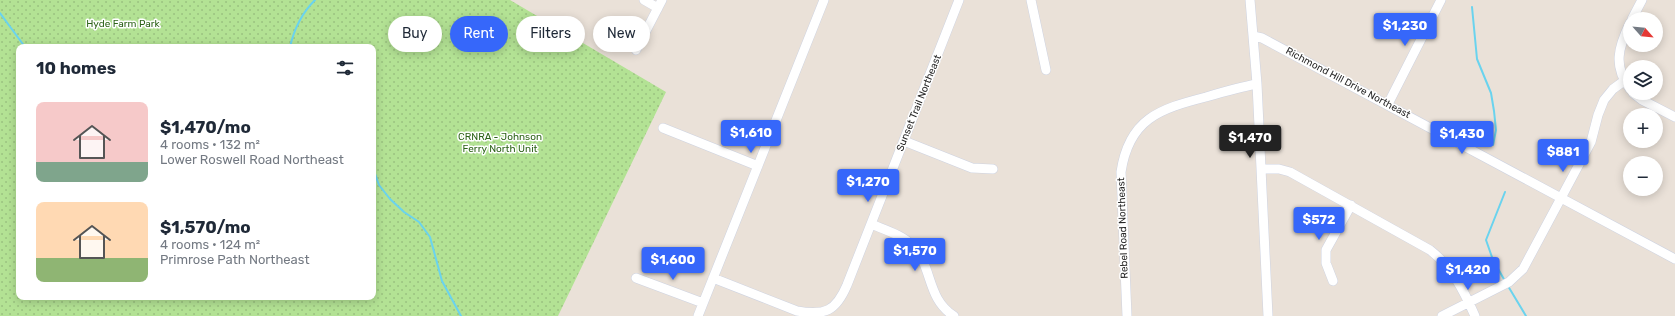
<!DOCTYPE html>
<html lang="en">
<head>
<meta charset="utf-8">
<style>
	:root { --surface:#fff; --page:#f2f2f3; --text:#1f2937; --muted:#747a83; --accent:#3667fa }
	body { margin:0; font-family:Rubik,sans-serif; background:var(--page); color:var(--text); height:100vh; display:flex; flex-direction:column; font-size:15px; white-space:nowrap }
	* { box-sizing:border-box; margin:0 }
	p { font-size:13px; color:var(--muted) }
	.icon { flex:none; width:22px; height:22px; fill:none; stroke:currentColor; stroke-width:2; stroke-linecap:round; stroke-linejoin:round }
	.map { position:relative; flex:1; overflow:hidden }
	.details { position:absolute; left:16px; top:44px; width:360px; height:256px; display:flex; flex-direction:column; background:var(--surface); border-radius:8px; box-shadow:0 2px 10px #0003 }
	.details>* { flex:none }
	.hud { position:absolute; left:388px; top:16px; width:380px; height:36px; display:flex; gap:8px }
	.needle { width:26px; rotate:117deg }
	.controls { position:absolute; left:1623px; top:12px; display:grid; gap:8px }
	.controls a { display:grid; place-items:center; width:40px; height:40px; border-radius:50%; background:var(--surface); box-shadow:0 2px 10px #0003; font-size:20px }
	.price { position:absolute; translate:-50% -34px; padding:0 9px; border-radius:4px; background:var(--accent); color:#fff; font-size:13px; line-height:26px; filter:drop-shadow(0 1px 2px #0008) }
	.price::after { content:''; position:absolute; left:50%; top:24px; width:12px; height:9px; margin-left:-6px; background:inherit; clip-path:polygon(0 0,100% 0,50% 100%) }
	.price.active { background:#222; color:#fff }
	ul { padding:0; list-style:none }
	li { display:flex; align-items:center; gap:12px; height:100px; padding:0 20px }
	li span { display:grid; place-items:center; flex:none; width:112px; height:80px; border-radius:8px; color:#555 }
	li>.icon { margin-inline-start:auto }
	span .icon { width:48px; height:48px; fill:#fffc; stroke-width:1 }
	li b { font-size:17px }
	h2 { display:flex; justify-content:space-between; align-items:center; height:48px; padding:0 20px; font-size:17px }
	.pill { padding:0 14px; border-radius:18px; background:var(--surface); box-shadow:0 2px 10px #0003; font-size:14px; line-height:36px }
	.pill.active { background:var(--accent); color:#fff }
	.map>svg:first-child { display:block }
</style>
</head>
<body>
<div class="map">
<svg width="1675" height="316" viewBox="0 0 1675 316">
	<defs>
		<pattern id="green-dots" width="8" height="8" patternUnits="userSpaceOnUse"><rect width="8" height="8" fill="#b3e294"/><path d="M2 2h.1M6 6h.1" fill="none" stroke="#9ac280" stroke-width="1.8" stroke-linecap="round"/></pattern>
		<pattern id="cemetery-stones" width="16" height="16" patternUnits="userSpaceOnUse"><rect width="16" height="16" fill="#c4d4af"/><path d="M2 7V4a2 2 0 0 1 4 0v3zM10 15v-3a2 2 0 0 1 4 0v3z" fill="#a8b697"/></pattern>
	</defs>
	<rect width="100%" height="100%" fill="#eae1d8"/>
	<!-- green -->
	<path fill="url(#green-dots)" fill-rule="evenodd" d="M0 0H510L666 92 558 316H0ZM19 47H373V297H19Z"/>
	<!-- cemetery -->
	<path fill="url(#cemetery-stones)" d="M1564 140 1581 149 1573 164 1556 155Z"/>
	<g fill="none" stroke-linecap="round" stroke-linejoin="round">
		<!-- stream -->
		<path stroke="#6ad3ee" stroke-width="2" d="M1472 7 1477 59 1491 93 1494 111 1496 130 1493 145
			M0 13 25 47
			M290 47C294 29 302 13 315 0
			M373 168 379 185 390 199 404 212 419 222 430 237 442 281 461 316
			M1505 281 1493 260 1486 240 1505 192
			M1508 286 1526 316"/>
		<defs>
			<path id="minor" d="M644 0 658 8
				M1031 0 1046 70
				M1250 0 1257 84 1268 316
				M1632 19 1642 0
				M1630 23C1618 48 1613 66 1630 89
				M1253 36 1262 38 1675 259
				M636 50 662 0
				M1633 93 1642 100 1675 117
				M1388 104 1441 0
				M663 128 758 166
				M904 141 972 168 993 169
				M1261 169H1279L1290 172 1430 250C1452 267 1464 291 1475 316
				M871 224C885 230 903 235 914 247 933 269 927 299 954 316
				M636 278 703 303
				M713 278 797 311C825 316 836 311 847 285L959 0
				M1333 281 1326 263V250L1351 205
				M698 316 824 0
				M1127 316 1121 172C1129 119 1159 109 1206 97 1223 92 1240 87 1257 84
				M1442 316 1509 282 1523 269 1591 142 1598 115 1604 100 1613 89 1624 81"/>
		</defs>
		<!-- minor casing -->
		<use href="#minor" stroke="#ced3e1" stroke-width="10"/>
		<!-- minor -->
		<use href="#minor" stroke="#fff" stroke-width="9"/>
	</g>
	<g text-anchor="middle" dominant-baseline="central" stroke-width="3" stroke-linejoin="round" paint-order="stroke">
		<!-- park labels -->
		<g font-size="10" fill="#2d6319" stroke="#fff">
			<text x="123" y="24">Hyde Farm Park</text>
			<text x="500" y="137">CRNRA - Johnson<tspan x="500" dy="12">Ferry North Unit</tspan></text>
		</g>
		<!-- street labels -->
		<g font-size="10" fill="#272727" stroke="#fff">
			<text transform="translate(1348 83) rotate(28)">Richmond Hill Drive Northeast</text>
			<text transform="translate(919 103) rotate(-68)">Sunset Trail Northeast</text>
			<text transform="translate(1123 228) rotate(-92)">Rebel Road Northeast</text>
		</g>
	</g>
</svg>
<div class="controls">
<a><svg class="needle" viewBox="-14 -14 28 28"><path d="M0-13l5 13h-10z" fill="#e53935"/><path d="M0 13l5-13h-10z" fill="#747a83"/></svg></a>
<a><svg class="icon" aria-label="layers" viewBox="0 0 24 24"><path d="M12 4l9 5-9 5-9-5zM3 14l9 5 9-5"/></svg></a>
<a>+</a>
<a>−</a>
</div>
<b class="price" style="left:1405px;top:47px">$1,230</b>
<b class="price" style="left:751px;top:154px">$1,610</b>
<b class="price" style="left:1462px;top:155px">$1,430</b>
<b class="price active" style="left:1250px;top:159px">$1,470</b>
<b class="price" style="left:1563px;top:173px">$881</b>
<b class="price" style="left:868px;top:203px">$1,270</b>
<b class="price" style="left:1319px;top:241px">$572</b>
<b class="price" style="left:915px;top:272px">$1,570</b>
<b class="price" style="left:673px;top:281px">$1,600</b>
<b class="price" style="left:1468px;top:291px">$1,420</b>
<div class="hud">
<a class="pill">Buy</a>
<a class="pill active">Rent</a>
<a class="pill">Filters</a>
<a class="pill">New</a>
</div>
<section class="details">
<h2>10 homes<svg class="icon" aria-label="filters" viewBox="0 0 24 24"><path d="M4 7h16M4 17h16"/><circle cx="9" cy="7" r="2"/><circle cx="15" cy="17" r="2"/></svg></h2>
<ul>
<li><span style="background:linear-gradient(#f6c9c9 75%,#7fa58c 0)"><svg class="icon" aria-label="home" viewBox="0 0 24 24"><path d="M3 11l9-7 9 7M6 9v11h12V9"/></svg></span><div><b>$1,470/mo</b><p>4 rooms · 132 m²</p><p>Lower Roswell Road Northeast</p></div></li>
<li><span style="background:linear-gradient(#ffd9b3 70%,#8fb573 0)"><svg class="icon" aria-label="home" viewBox="0 0 24 24"><path d="M3 11l9-7 9 7M6 9v11h12V9"/></svg></span><div><b>$1,570/mo</b><p>4 rooms · 124 m²</p><p>Primrose Path Northeast</p></div></li>
</ul>
</section>
</div>
</body>
</html>
